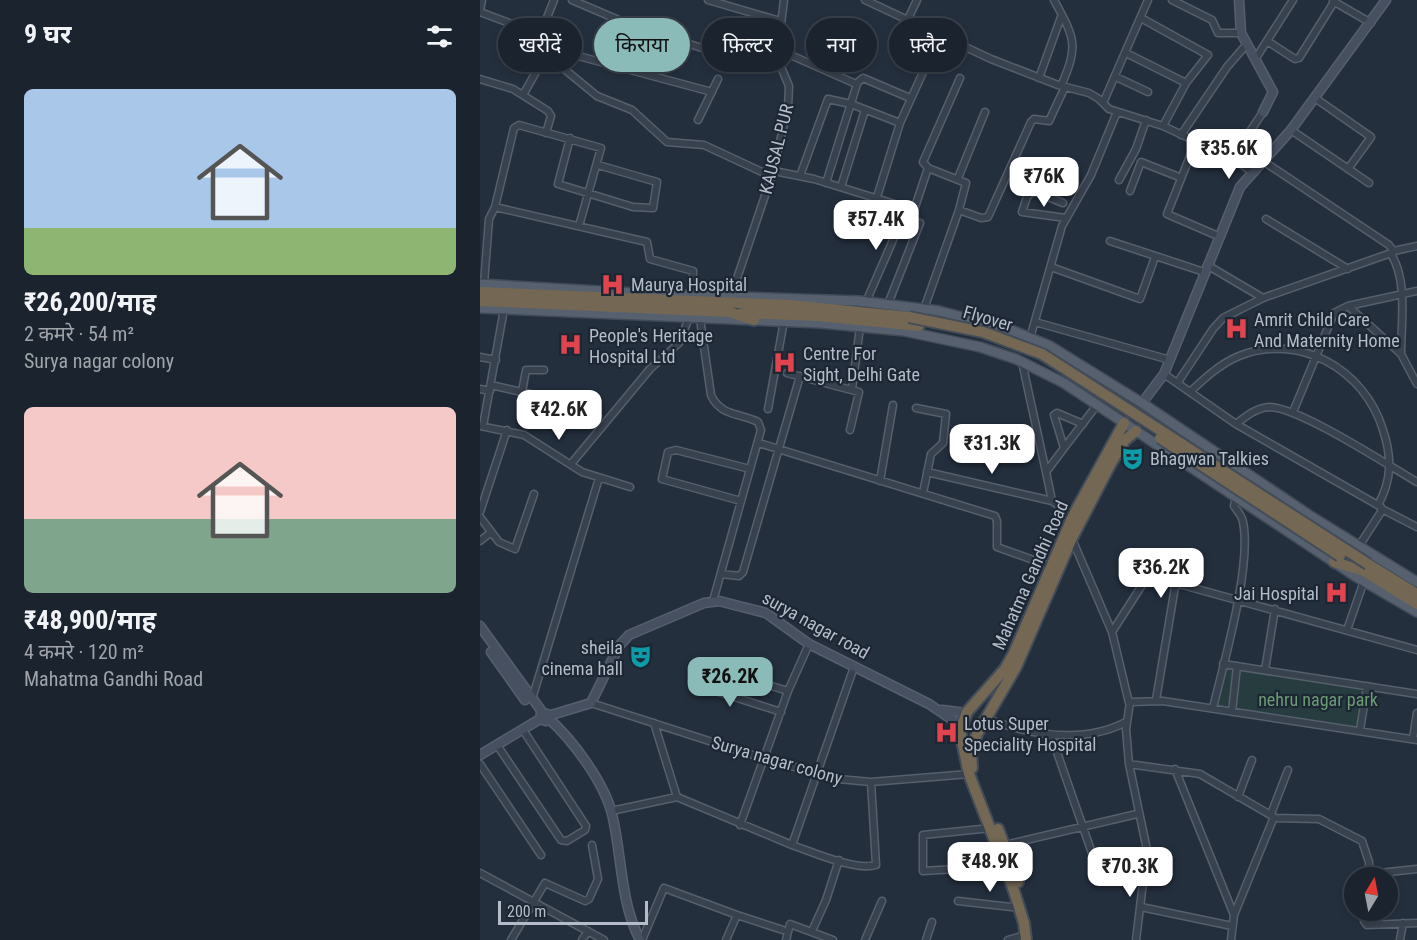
<!DOCTYPE html>
<html lang="hi">
<head>
<meta charset="utf-8">
<style>
	:root { --surface:#1b232e; --page:#242b36; --text:#f1f3f6; --muted:#a0a4aa; --line:#39404a; --accent:#8bbbb9 }
	body { margin:0; font-family:"Roboto Condensed","Noto Sans Devanagari",sans-serif; background:var(--page); color:var(--text); height:100vh; display:flex; flex-direction:column; font-size:22px; white-space:nowrap }
	* { box-sizing:border-box; margin:0 }
	p { font-size:20px; color:var(--muted) }
	.icon { flex:none; width:33px; height:33px; fill:none; stroke:currentColor; stroke-width:2; stroke-linecap:round; stroke-linejoin:round }
	.map { position:relative; flex:1; overflow:hidden }
	.sheet { display:flex; flex-direction:column; background:var(--surface); width:480px }
	.sheet>* { flex:none }
	.banner { position:absolute; left:18px; top:18px; width:570px; height:54px; display:flex; gap:12px }
	.needle { width:39px; rotate:10deg }
	.tools { position:absolute; left:864px; top:867px; display:grid; gap:12px }
	.tools a { display:grid; place-items:center; width:54px; height:54px; border-radius:50%; background:var(--surface); box-shadow:0 3px 9px #0003,0 0 0 2px var(--line); font-size:30px }
	.scale { position:absolute; left:18px; bottom:15px; width:150px; box-sizing:border-box; padding-left:6px; border:3px solid #b4bcc9; border-top:0; font-size:16px; line-height:21px; white-space:nowrap; color:#b4bcc9; -webkit-text-stroke:4px #1d2633; paint-order:stroke }
	.price { position:absolute; translate:-50% -51px; padding:0 14px; border-radius:12px; background:#fff; color:#222; font-size:20px; line-height:39px; filter:drop-shadow(0 2px 3px #0008) }
	.price::after { content:''; position:absolute; left:50%; top:36px; width:18px; height:14px; margin-left:-9px; background:inherit; clip-path:polygon(0 0,100% 0,50% 100%) }
	.price.selected { background:var(--accent); color:#111 }
	ul { padding:0; list-style:none }
	li { display:grid; align-content:center; gap:12px; height:318px; padding:0 24px }
	li span { display:grid; place-items:center; height:186px; border-radius:9px; color:#555 }
	li>.icon { margin-inline-start:auto }
	span .icon { width:108px; height:108px; fill:#fffc; stroke-width:1 }
	li b { font-size:26px }
	h2 { display:flex; justify-content:space-between; align-items:center; height:72px; padding:0 24px; font-size:26px }
	.chip { padding:0 21px; border-radius:27px; background:var(--surface); box-shadow:0 3px 9px #0003,0 0 0 2px var(--line); font-size:21px; line-height:54px }
	.chip.selected { background:var(--accent); color:#111 }
	main { display:flex; flex:1; min-height:0 }
	.map>svg:first-child { display:block }
</style>
</head>
<body>
<main>
<section class="sheet">
<h2>9 घर<svg class="icon" aria-label="filters" viewBox="0 0 24 24"><path d="M4 7h16M4 17h16"/><circle cx="9" cy="7" r="2"/><circle cx="15" cy="17" r="2"/></svg></h2>
<ul>
<li><span style="background:linear-gradient(#a9c7e8 75%,#8fb573 0)"><svg class="icon" aria-label="home" viewBox="0 0 24 24"><path d="M3 11l9-7 9 7M6 9v11h12V9"/></svg></span><div><b>₹26,200/माह</b><p>2 कमरे · 54 m²</p><p>Surya nagar colony</p></div></li>
<li><span style="background:linear-gradient(#f6c9c9 60%,#7fa58c 0)"><svg class="icon" aria-label="home" viewBox="0 0 24 24"><path d="M3 11l9-7 9 7M6 9v11h12V9"/></svg></span><div><b>₹48,900/माह</b><p>4 कमरे · 120 m²</p><p>Mahatma Gandhi Road</p></div></li>
</ul>
</section>
<div class="map">
<svg width="937" height="940" viewBox="0 0 937 940">
	<rect width="100%" height="100%" fill="#242f3e"/>
	<!-- green -->
	<path fill="#263c3f" d="M746 665 885 684 877 727 737 707Z"/>
	<g fill="none" stroke-linecap="round" stroke-linejoin="round">
		<defs>
			<path id="street" d="M92 0 155 27 222 48H227L233 38 237 37 315 57 376 84 383 78 430 98
				M228 0 300 21
				M385 0 511 59 578 85 609 93 619 99 629 109 683 126 752 158 771 171
				M574 0C595 39 599 45 581 86
				M692 0 732 20 738 33H761
				M853 1 891 23
				M0 10 2 0
				M0 12 85 44 87 49 102 57 232 92
				M661 18 728 55 706 83 683 126
				M427 21 437 0
				M60 35 74 0
				M787 41 815 59 819 58 854 2
				M87 49 83 68 117 96 152 110 187 142 224 145 282 172H299L334 179 434 210 448 168
				M646 53 706 83
				M776 58 813 0
				M636 77 668 92
				M559 78 581 17
				M0 79 33 89 68 111 71 116 66 133
				M43 95 65 56
				M835 98 891 137 868 169
				M623 103 668 0
				M218 120 238 79
				M811 130 889 183
				M701 135 747 67 766 45
				M90 138 78 184 153 207 173 208 177 182 118 165
				M716 141 687 214 738 236
				M752 158 783 112
				M532 164 568 178 571 181 566 196
				M320 176 348 99 371 104 420 123
				M478 178 505 112
				M639 180 656 149 666 120
				M346 183 377 84
				M361 187 385 110
				M650 191 661 162 699 177
				M397 197 420 123 459 37
				M583 203 553 191 547 197 542 212 586 218
				M15 207 34 128 39 125 121 148 99 226
				M479 210 501 218 508 217 551 122 554 119 569 121 585 87
				M786 219 868 269
				M630 241 724 272
				M914 251 937 246
				M911 254C928 281 921 323 921 354
				M727 265 783 298
				M571 267 660 299 675 257
				M4 284 9 219 15 207 167 242 170 259 213 271 212 295
				M251 296 292 175 308 108 309 86 301 67 298 48 304 0
				M386 302 427 208
				M408 304 440 223
				M868 306 921 354 937 384
				M444 309 479 210 486 183 448 168 443 162 480 78
				M220 319 231 395C240 416 260 413 278 422L281 430 233 601
				M555 322 690 360
				M550 338 582 226 611 175 637 112
				M0 357 16 360
				M542 362 566 472
				M307 373 379 392 370 430
				M684 374 756 424 901 507V512L879 546
				M698 382 733 329 743 318 783 298 914 252 909 245 783 161
				M11 385 72 399
				M0 389 10 391
				M372 389 380 327
				M711 391C726 377 740 364 759 356 820 332 885 370 903 430 912 457 912 480 898 505
				M42 392 46 370H64
				M436 408 466 414 463 443 451 454 443 493
				M288 409 304 321
				M813 412 854 313 868 306 937 291
				M603 424 577 413 574 415 584 448 617 405
				M756 424C766 416 776 408 789 407 819 407 906 464 937 482
				M0 426 44 435 102 472 150 487
				M3 426 24 309
				M279 443 515 516 517 521V547L570 566
				M584 448 566 472 572 501 593 516
				M91 464 170 369 199 343 209 318
				M447 472 572 501
				M400 481 413 405
				M261 501 182 479 188 452 196 450 270 469
				M902 509 937 527
				M0 512 27 430
				M0 517 19 542 35 549 54 494
				M592 539 632 632 649 703
				M0 541 10 533
				M241 574 259 576 263 572 320 376
				M867 630 884 581
				M632 632 673 568
				M743 664 937 694
				M374 667 312 845C332 852 375 871 396 865L391 782
				M785 670 795 609
				M52 699 119 478
				M676 700 695 587 699 584 937 650
				M111 703 285 759 358 779 391 782 489 774
				M733 708C744 662 772 566 763 522 762 515 757 511 754 506L756 497
				M301 712 214 684 212 681 245 672 308 691
				M752 712 757 666
				M507 719C551 735 602 745 646 722
				M880 730 887 686
				M571 735 614 859
				M933 738 937 713
				M17 745 81 840 87 841 105 830 106 826 43 730
				M0 764 61 855
				M649 764 720 774 794 817 754 915 751 940
				M695 769 754 915
				M197 797 312 845
				M758 797 772 760
				M131 811 197 797 174 723
				M791 814 808 770
				M794 818 839 819 882 841 889 862V878
				M260 825 308 691 329 644
				M511 828 443 835V871L524 866
				M525 845 657 814
				M0 873 124 940
				M890 874 937 869
				M478 901 540 908
				M661 907 752 926
				M884 910V921L887 925 937 923
				M332 931 346 900 359 860
				M31 940 65 883 105 901 109 899 118 879 112 845
				M102 940 108 931
				M162 940 184 888 257 915
				M246 940 257 915 303 930
				M306 940 310 924 353 940
				M385 940 402 901
				M446 940 452 922
				M528 940 546 935
				M656 940 667 850 649 764 646 729 650 702 683 701 937 740
				M920 940 923 923"/>
			<path id="secondary" d="M759 0 761 33 793 92 783 112
				M662 403 684 374 760 187 811 130 906 0
				M0 626 63 713
				M11 652 45 700
				M462 710 486 713
				M68 716 111 703 139 646 149 635 224 603 239 601 286 613 329 644 449 704 480 725
				M68 718C92 739 124 782 132 814 142 855 140 902 160 940
				M0 755 60 719 61 713 67 714 66 721 60 719"/>
			<path id="primary" d="M0 284 171 294 379 301 459 311 531 330 570 346 662 403 829 515 937 582
				M0 308 340 323 424 331 500 347 536 359 584 383 875 576 937 612"/>
			<path id="highway" d="M0 292 309 305 429 317
				M0 301 249 312 274 320
				M262 313 338 316 439 326
				M854 562 884 571 937 604
				M888 564 937 594
				M492 768 491 752 497 734 536 667 592 538 631 463 645 440 656 431
				M518 829 538 882
				M546 940 544 923 533 888 489 774 480 731 487 712 525 669 534 653 593 516 644 423"/>
		</defs>
		<!-- street casing -->
		<use href="#street" stroke="#565f6c" stroke-width="9"/>
		<!-- secondary casing -->
		<use href="#secondary" stroke="#565f6c" stroke-width="11"/>
		<!-- primary casing -->
		<use href="#primary" stroke="#414a57" stroke-width="12"/>
		<!-- highway casing -->
		<use href="#highway" stroke="#434c59" stroke-width="14"/>
		<!-- street -->
		<use href="#street" stroke="#38414e" stroke-width="6"/>
		<!-- secondary -->
		<use href="#secondary" stroke="#465061" stroke-width="8"/>
		<!-- primary -->
		<use href="#primary" stroke="#56606e" stroke-width="9"/>
		<!-- highway -->
		<use href="#highway" stroke="#746855" stroke-width="10"/>
		<defs>
			<path id="highway-bridge" d="M429 317 503 332 562 354 888 564
				M680 438 860 556"/>
		</defs>
		<!-- highway-bridge casing -->
		<use href="#highway-bridge" stroke="#434c59" stroke-width="14" stroke-linecap="butt"/>
		<!-- highway-bridge -->
		<use href="#highway-bridge" stroke="#746855" stroke-width="10"/>
	</g>
	<!-- icons -->
	<defs>
		<symbol id="hospital-bare" viewBox="-9 -9 18 18"><path d="M-5-5h3v3.5h4V-5h3V5h-3V1.5h-4V5h-3Z" fill="#e0444e" stroke="#1d2633" stroke-width="2.5" paint-order="stroke"/></symbol>
		<symbol id="theatre-bare" viewBox="-9 -9 18 18"><path d="M-5-5.5Q0-4 5-5.5V0Q5 5 0 6Q-5 5-5 0ZM-3.3-2.5H-1v1.5H-3.3ZM1-2.5H3.3v1.5H1ZM-2.8 1Q0 5.5 2.8 1Z" fill="#0f9aa8" stroke="#1d2633" stroke-width="2.5" paint-order="stroke"/></symbol>
	</defs>
	<g fill-rule="evenodd">
		<use href="#hospital-bare" x="116" y="268" width="33" height="33"/>
		<use href="#hospital-bare" x="740" y="312" width="33" height="33"/>
		<use href="#hospital-bare" x="74" y="328" width="33" height="33"/>
		<use href="#hospital-bare" x="288" y="346" width="33" height="33"/>
		<use href="#theatre-bare" x="636" y="442" width="33" height="33"/>
		<use href="#hospital-bare" x="840" y="576" width="33" height="33"/>
		<use href="#theatre-bare" x="144" y="640" width="33" height="33"/>
		<use href="#hospital-bare" x="450" y="716" width="33" height="33"/>
	</g>
	<g text-anchor="middle" dominant-baseline="central" stroke-width="4.5" stroke-linejoin="round" paint-order="stroke">
		<!-- street labels -->
		<g font-size="18" fill="#b4bcc9" stroke="#1d2633">
			<text transform="translate(296 149) rotate(-76)">KAUSAL PUR</text>
			<text transform="translate(508 318) rotate(16)">Flyover</text>
			<text transform="translate(550 575) rotate(-66)">Mahatma Gandhi Road</text>
			<text transform="translate(336 625) rotate(29)">surya nagar road</text>
			<text transform="translate(297 760) rotate(16)">Surya nagar colony</text>
		</g>
		<!-- poi labels -->
		<g font-size="18" fill="#b4bcc9" stroke="#1d2633" text-anchor="start">
			<text x="151" y="284">Maurya Hospital</text>
			<text x="774" y="319">Amrit Child Care<tspan x="774" dy="21">And Maternity Home</tspan></text>
			<text x="109" y="335">People's Heritage<tspan x="109" dy="21">Hospital Ltd</tspan></text>
			<text x="323" y="353">Centre For<tspan x="323" dy="21">Sight, Delhi Gate</tspan></text>
			<text x="670" y="458">Bhagwan Talkies</text>
			<text x="839" y="593" text-anchor="end">Jai Hospital</text>
			<text x="143" y="647" text-anchor="end">sheila<tspan x="143" dy="21">cinema hall</tspan></text>
			<text x="484" y="723">Lotus Super<tspan x="484" dy="21">Speciality Hospital</tspan></text>
		</g>
		<!-- park labels -->
		<g font-size="18" fill="#6b9a76" stroke="#1d2633">
			<text x="838" y="699">nehru nagar park</text>
		</g>
	</g>
</svg>
<div class="tools">
<a><svg class="needle" viewBox="-14 -14 28 28"><path d="M0-13l5 13h-10z" fill="#e53935"/><path d="M0 13l5-13h-10z" fill="#a0a4aa"/></svg></a>
</div>
<div class="scale">200 m</div>
<b class="price" style="left:749px;top:180px">₹35.6K</b>
<b class="price" style="left:564px;top:208px">₹76K</b>
<b class="price" style="left:396px;top:251px">₹57.4K</b>
<b class="price" style="left:79px;top:441px">₹42.6K</b>
<b class="price" style="left:512px;top:475px">₹31.3K</b>
<b class="price" style="left:681px;top:599px">₹36.2K</b>
<b class="price selected" style="left:250px;top:708px">₹26.2K</b>
<b class="price" style="left:510px;top:893px">₹48.9K</b>
<b class="price" style="left:650px;top:898px">₹70.3K</b>
<div class="banner">
<a class="chip">खरीदें</a>
<a class="chip selected">किराया</a>
<a class="chip">फ़िल्टर</a>
<a class="chip">नया</a>
<a class="chip">फ़्लैट</a>
</div>
</div>
</main>
</body>
</html>
